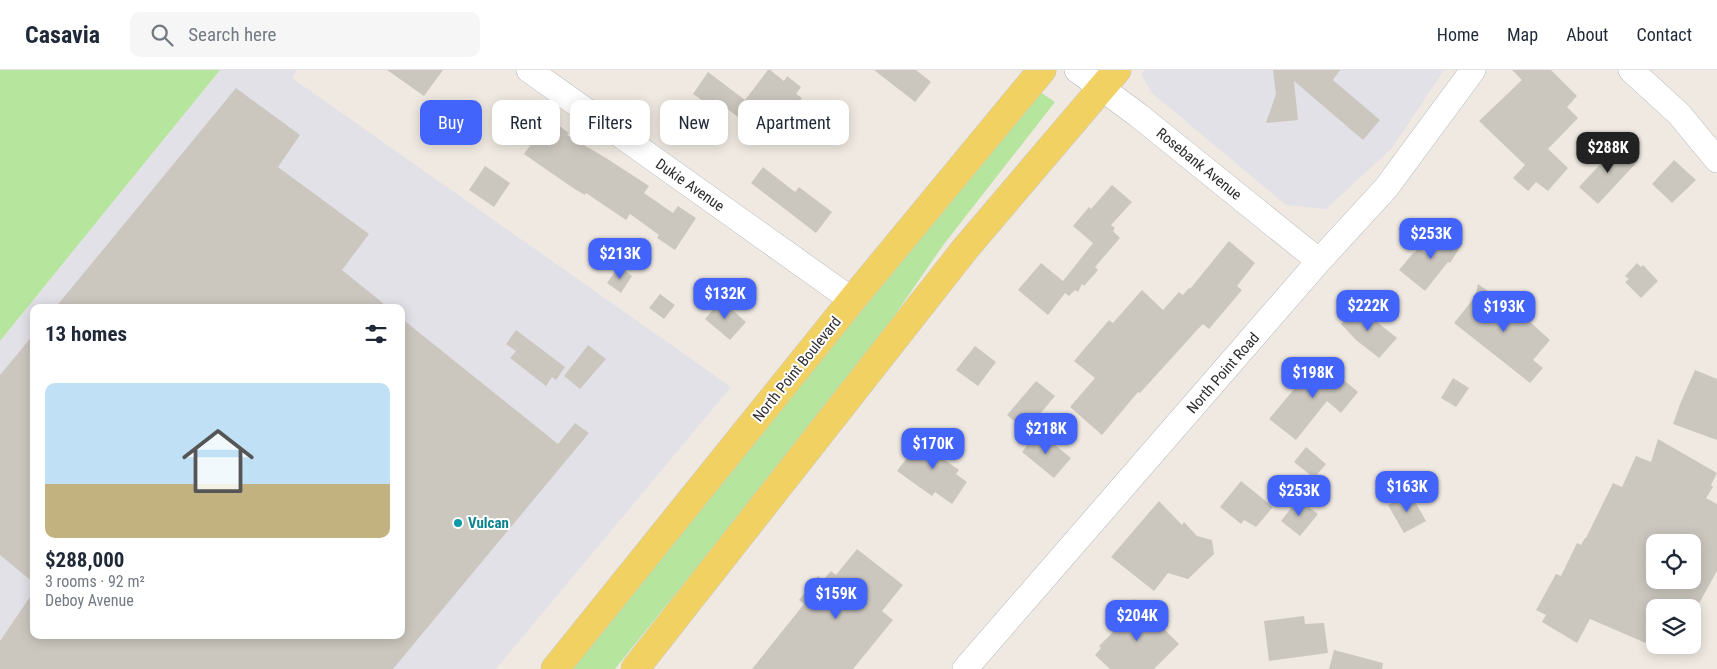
<!DOCTYPE html>
<html lang="en">
<head>
<meta charset="utf-8">
<style>
	:root { --surface:#fff; --page:#f6f6f7; --text:#1f2937; --muted:#747a83; --line:#e0e1e3; --accent:#4264fb }
	body { margin:0; font-family:"Roboto Condensed",sans-serif; background:var(--page); color:var(--text); height:100vh; display:flex; flex-direction:column; font-size:19px; white-space:nowrap }
	* { box-sizing:border-box; margin:0 }
	p { font-size:16px; color:var(--muted) }
	.icon { flex:none; width:28px; height:28px; fill:none; stroke:currentColor; stroke-width:2; stroke-linecap:round; stroke-linejoin:round }
	.map { position:relative; flex:1; overflow:hidden }
	.drawer { position:absolute; left:30px; top:234px; width:375px; height:335px; display:flex; flex-direction:column; background:var(--surface); border-radius:10px; box-shadow:0 2px 12px #0003 }
	.drawer>* { flex:none }
	.top-card { position:absolute; left:420px; top:30px; width:475px; height:45px; display:flex; gap:10px }
	.buttons { position:absolute; left:1646px; top:464px; display:grid; gap:10px }
	.buttons a { display:grid; place-items:center; width:55px; height:55px; border-radius:10px; background:var(--surface); box-shadow:0 2px 12px #0003; font-size:25px }
	.price { position:absolute; translate:-50% -42px; padding:0 11px; border-radius:10px; background:var(--accent); color:#fff; font-size:16px; line-height:32px; filter:drop-shadow(0 1px 2px #0008) }
	.price::after { content:''; position:absolute; left:50%; top:30px; width:15px; height:11px; margin-left:-8px; background:inherit; clip-path:polygon(0 0,100% 0,50% 100%) }
	.price.active { background:#222; color:#fff }
	ul { padding:0; list-style:none }
	li { display:grid; align-content:center; gap:10px; height:265px; padding:0 15px }
	li+li { border-top:1px solid var(--line) }
	li span { display:grid; place-items:center; height:155px; border-radius:10px; color:#555 }
	li>.icon { margin-inline-start:auto }
	span .icon { width:90px; height:90px; fill:#fffc; stroke-width:1 }
	li b { font-size:21px }
	h2 { display:flex; justify-content:space-between; align-items:center; height:60px; padding:0 15px; font-size:21px }
	.tag { padding:0 18px; border-radius:10px; background:var(--surface); box-shadow:0 2px 12px #0003; font-size:18px; line-height:45px }
	.tag.active { background:var(--accent); color:#fff }
	header { display:flex; align-items:center; gap:30px; box-sizing:border-box; height:70px; padding:0 25px; background:var(--surface); border-bottom:1px solid var(--line) }
	header strong { font-size:24px }
	nav { display:flex; gap:28px; margin-inline-start:auto; font-size:18px }
	.search { width:350px; height:45px; background:var(--page); display:flex; align-items:center; gap:12px; box-sizing:border-box; padding:0 18px; border-radius:10px; color:var(--muted); font-size:19px }
	.map>svg:first-child { display:block }
</style>
</head>
<body>
<header>
<strong>Casavia</strong>
<div class="search"><svg class="icon" aria-label="search" viewBox="0 0 24 24"><circle cx="10" cy="10" r="6"/><path d="M15 15l6 6"/></svg>Search here</div>
<nav><a>Home</a><a>Map</a><a>About</a><a>Contact</a></nav>
</header>
<div class="map">
<svg width="1717" height="599" viewBox="0 0 1717 599">
	<rect width="100%" height="100%" fill="#efe9e1"/>
	<!-- industrial -->
	<path fill="#e3e1e8" fill-rule="evenodd" d="M220 0H297L292 8 731 317 496 599H0V271ZM34 238H401V565H34Z
		M1145 0H1444L1392 78 1326 139 1286 135 1152 23 1141 4Z"/>
	<!-- green -->
	<path fill="#b6e59e" d="M0 0H220L0 271Z
		M1037 20 1055 32 944 174 863 291 615 599H573L584 584Z"/>
	<!-- building -->
	<path fill="#cbc7bf" fill-rule="evenodd" d="M387 0H443L424 26Z
		M768 0H770L784 11 787 6 801 17 796 24 802 28 770 71 722 35 718 41 693 24 708 2 745 30Z
		M874 0H916L931 12 915 32Z
		M1273 0H1340L1333 10 1380 50 1363 70 1294 11 1298 50 1266 53 1276 24Z
		M1512 0H1551L1577 26 1567 37 1578 48 1548 79 1568 98 1548 121 1536 112 1528 121 1513 108 1525 95 1479 51 1522 10Z
		M236 18 300 65 278 97 369 164 342 200 389 238H55Z
		M550 49 569 63 567 65 606 88 649 116 644 123 673 143 678 136 696 148 675 180 657 168 659 165 630 144 626 150 586 123 585 125 573 118 524 84 534 70 532 69Z
		M1619 74 1638 91 1598 134 1579 117Z
		M1674 90 1696 110 1672 133 1652 114Z
		M485 96 510 113 494 137 469 120Z
		M763 97 795 122 799 117 832 142 816 163 751 113Z
		M1112 115 1132 132 1111 155 1115 158 1113 161 1120 168 1095 197 1098 200 1084 216 1082 214 1078 222 1075 220 1069 226 1065 223 1048 245 1018 220 1041 193 1063 211 1093 173 1073 156 1089 137 1091 139Z
		M1444 159 1463 173 1450 193 1448 192 1425 221 1399 200 1414 182 1415 183 1418 177 1427 184Z
		M1229 171 1255 193 1237 216 1242 220 1209 259 1203 254 1198 259 1140 323 1138 322 1102 365 1070 337 1095 308 1074 291 1109 250 1113 253 1142 220 1163 240 1179 222 1183 225 1189 218 1190 219Z
		M1637 193 1641 197 1643 195 1658 211 1641 228 1625 212 1629 209 1625 206Z
		M619 196 632 206 621 223 607 213Z
		M1478 214 1529 251 1550 270 1533 290 1543 298 1530 313 1454 253 1475 227Z
		M660 224 675 235 664 249 649 238Z
		M721 230 746 252 730 270 705 249Z
		M1357 236 1397 268 1379 288 1356 270 1341 254Z
		M401 248 558 374 575 353 589 363 393 599H0V571L34 521V565H401Z
		M516 260 565 297 556 310 552 307 546 316 510 288 516 281 506 274Z
		M34 264V513L0 485V305Z
		M588 275 606 289 580 319 564 306Z
		M975 276 996 292 978 316 956 300Z
		M1321 290 1358 322 1341 343 1327 331 1296 370 1269 349 1312 298 1313 299Z
		M1695 300 1717 309V370L1673 354 1680 334Z
		M1453 308 1469 318 1456 337 1441 328Z
		M1036 311 1055 326 1026 361 1007 345Z
		M1038 361 1071 388 1054 408 1022 382Z
		M926 363 945 376 942 380 946 383 942 388 959 400 956 404 967 412 952 434 935 422 932 426 897 401Z
		M1658 369 1717 403 1711 415 1713 417 1706 428 1717 434V501L1692 546V538H1655V577L1590 549 1577 573 1542 552 1546 545 1536 540 1556 504 1561 506 1577 473 1581 475 1585 468H1586L1613 413 1622 417 1636 386 1651 392ZM1655 472H1692V510H1655Z
		M1306 377 1326 394 1314 408 1294 392Z
		M1241 411 1273 437 1256 457 1244 450 1241 454 1220 437Z
		M1410 423 1426 451 1404 463 1388 435Z
		M1298 429 1318 444 1300 466 1281 451Z
		M1159 431 1182 455 1184 452 1197 466 1212 470 1214 484 1188 509 1168 503 1154 521 1111 487Z
		M857 479 903 515 882 541 893 550 853 599H752L804 534 799 530 818 506 823 510 831 501 836 505Z
		M1134 529 1179 574 1154 599H1110L1095 585 1101 578 1099 576 1127 548 1121 543Z
		M1304 546 1305 554 1324 553 1328 583 1269 591 1264 551Z
		M1334 580 1383 593 1382 599H1329Z"/>
	<g fill="none" stroke-linecap="round" stroke-linejoin="round">
		<defs>
			<path id="minor" d="M529 0 852 230
				M1077 0 1138 45 1319 191
				M1631 0 1679 44 1717 90
				M965 599 1319 191 1386 118 1473 0"/>
			<path id="major" d="M555 599 852 230 1042 0
				M635 599 965 179 1117 0"/>
		</defs>
		<!-- minor casing -->
		<use href="#minor" stroke="#b4b7c1" stroke-width="26"/>
		<!-- major casing -->
		<use href="#major" stroke="#c9c9c9" stroke-width="29"/>
		<!-- minor -->
		<use href="#minor" stroke="#fff" stroke-width="25"/>
		<!-- major -->
		<use href="#major" stroke="#f2d163" stroke-width="28"/>
	</g>
	<!-- markers -->
	<circle fill="#0f9aa8" stroke="#fff" stroke-width="2" cx="458" cy="453" r="5"/>
	<g text-anchor="middle" dominant-baseline="central" stroke-width="4" stroke-linejoin="round" paint-order="stroke">
		<!-- street labels -->
		<g font-size="15" fill="#2e2e2e" stroke="#fff">
			<text transform="translate(1199 94) rotate(39)">Rosebank Avenue</text>
			<text transform="translate(690 115) rotate(35)">Dukie Avenue</text>
			<text transform="translate(797 299) rotate(-51)">North Point Boulevard</text>
			<text transform="translate(1223 303) rotate(-49)">North Point Road</text>
		</g>
		<!-- culture labels -->
		<g font-size="15" font-weight="bold" fill="#0d838f" stroke="#fff" text-anchor="start">
			<text x="468" y="453">Vulcan</text>
		</g>
	</g>
</svg>
<div class="buttons">
<a><svg class="icon" aria-label="locate" viewBox="0 0 24 24"><circle cx="12" cy="12" r="6"/><path d="M12 2v4M12 18v4M2 12h4M18 12h4"/></svg></a>
<a><svg class="icon" aria-label="layers" viewBox="0 0 24 24"><path d="M12 4l9 5-9 5-9-5zM3 14l9 5 9-5"/></svg></a>
</div>
<b class="price active" style="left:1608px;top:104px">$288K</b>
<b class="price" style="left:1431px;top:190px">$253K</b>
<b class="price" style="left:620px;top:210px">$213K</b>
<b class="price" style="left:725px;top:250px">$132K</b>
<b class="price" style="left:1368px;top:262px">$222K</b>
<b class="price" style="left:1504px;top:263px">$193K</b>
<b class="price" style="left:1313px;top:329px">$198K</b>
<b class="price" style="left:1046px;top:385px">$218K</b>
<b class="price" style="left:933px;top:400px">$170K</b>
<b class="price" style="left:1407px;top:443px">$163K</b>
<b class="price" style="left:1299px;top:447px">$253K</b>
<b class="price" style="left:836px;top:550px">$159K</b>
<b class="price" style="left:1137px;top:572px">$204K</b>
<div class="top-card">
<a class="tag active">Buy</a>
<a class="tag">Rent</a>
<a class="tag">Filters</a>
<a class="tag">New</a>
<a class="tag">Apartment</a>
</div>
<section class="drawer">
<h2>13 homes<svg class="icon" aria-label="filters" viewBox="0 0 24 24"><path d="M4 7h16M4 17h16"/><circle cx="9" cy="7" r="2"/><circle cx="15" cy="17" r="2"/></svg></h2>
<ul>
<li><span style="background:linear-gradient(#bfe0f5 65%,#c2b280 0)"><svg class="icon" aria-label="home" viewBox="0 0 24 24"><path d="M3 11l9-7 9 7M6 9v11h12V9"/></svg></span><div><b>$288,000</b><p>3 rooms · 92 m²</p><p>Deboy Avenue</p></div></li>
</ul>
</section>
</div>
</body>
</html>
